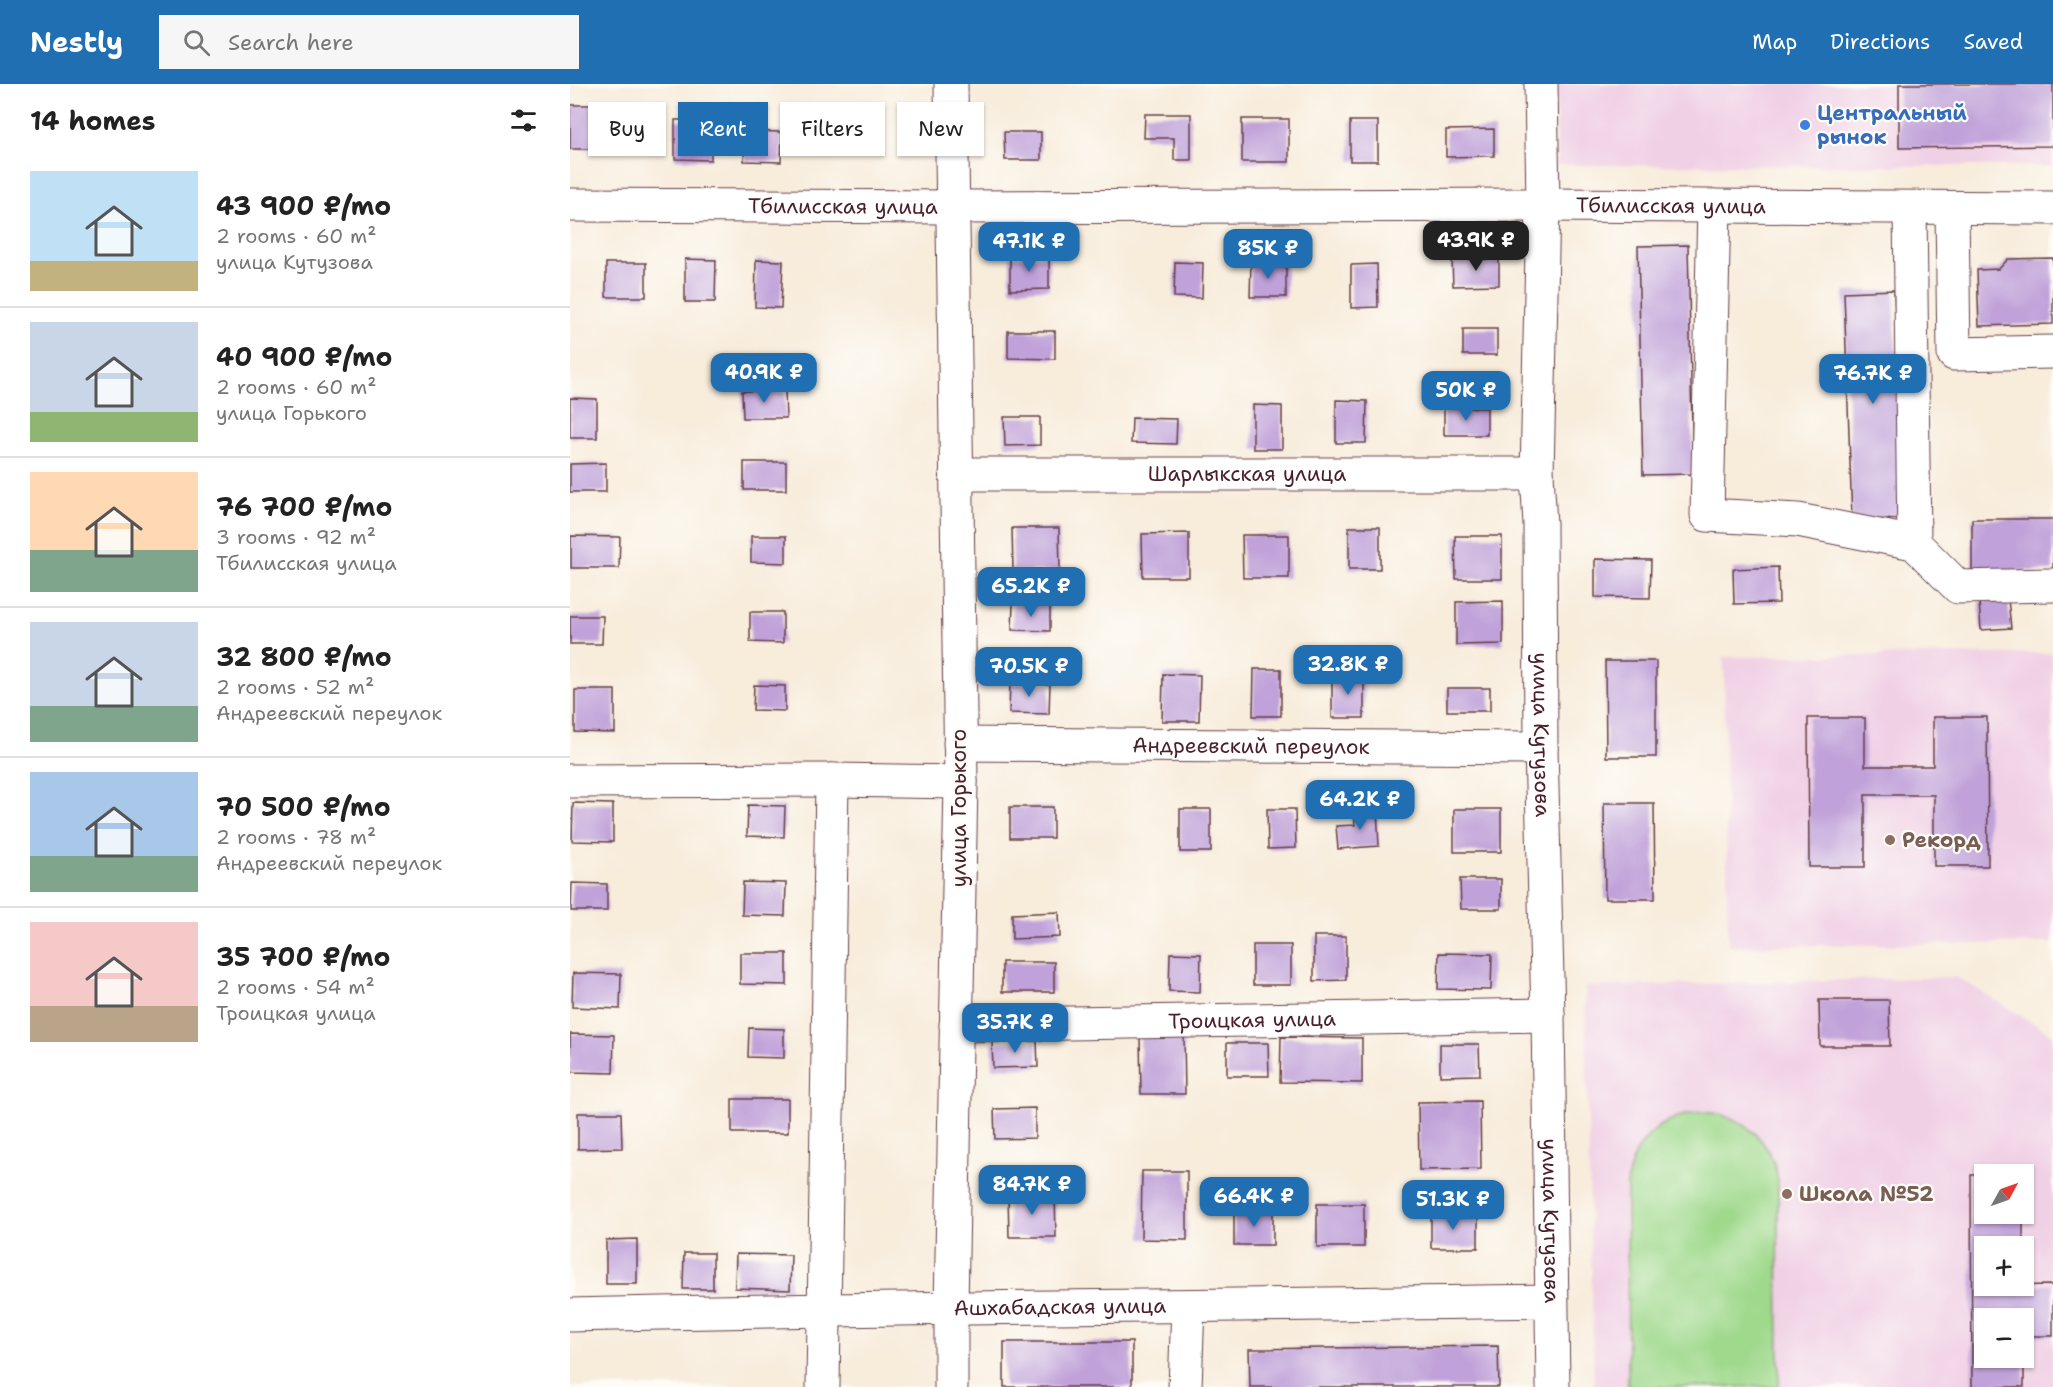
<!DOCTYPE html>
<html lang="en">
<head>
<meta charset="utf-8">
<style>
	:root { --surface:#fff; --page:#f6f6f6; --text:#222; --muted:#767676; --line:#e0e0e0; --accent:#1f6fb2 }
	body { margin:0; font-family:"Shantell Sans",sans-serif; background:var(--page); color:var(--text); height:100vh; display:flex; flex-direction:column; font-size:22px; white-space:nowrap }
	* { box-sizing:border-box; margin:0 }
	p { font-size:20px; color:var(--muted) }
	.icon { flex:none; width:33px; height:33px; fill:none; stroke:currentColor; stroke-width:2; stroke-linecap:round; stroke-linejoin:round }
	.map { position:relative; flex:1; overflow:hidden }
	.drawer { display:flex; flex-direction:column; background:var(--surface); width:570px }
	.drawer>* { flex:none }
	.hud { position:absolute; left:18px; top:18px; width:570px; height:54px; display:flex; gap:12px }
	.needle { width:39px; rotate:50deg }
	.buttons { position:absolute; left:1404px; top:1080px; display:grid; gap:12px }
	.buttons a { display:grid; place-items:center; width:60px; height:60px; border-radius:0px; background:var(--surface); box-shadow:0 2px 4px #0004; font-size:30px }
	.price { position:absolute; translate:-50% -51px; padding:0 14px; border-radius:12px; background:var(--accent); color:#fff; font-size:20px; line-height:39px; filter:drop-shadow(0 2px 3px #0008) }
	.price::after { content:''; position:absolute; left:50%; top:36px; width:18px; height:14px; margin-left:-9px; background:inherit; clip-path:polygon(0 0,100% 0,50% 100%) }
	.price.active { background:#222; color:#fff }
	ul { padding:0; list-style:none }
	li { display:flex; align-items:center; gap:18px; height:150px; padding:0 30px }
	li+li { border-top:2px solid var(--line) }
	li span { display:grid; place-items:center; flex:none; width:168px; height:120px; border-radius:0px; color:#555 }
	li>.icon { margin-inline-start:auto }
	span .icon { width:72px; height:72px; fill:#fffc; stroke-width:1 }
	li b { font-size:26px }
	h2 { display:flex; justify-content:space-between; align-items:center; height:72px; padding:0 30px; font-size:26px }
	.tag { padding:0 21px; border-radius:0px; background:var(--surface); box-shadow:0 2px 4px #0004; font-size:21px; line-height:54px }
	.tag.active { background:var(--accent); color:#fff }
	header { display:flex; align-items:center; gap:36px; box-sizing:border-box; height:84px; padding:0 30px; background:var(--accent); color:#fff }
	header strong { font-size:28px }
	nav { display:flex; gap:33px; margin-inline-start:auto; font-size:21px }
	.search { width:420px; height:54px; background:var(--page); display:flex; align-items:center; gap:15px; box-sizing:border-box; padding:0 21px; border-radius:0px; color:var(--muted); font-size:22px }
	main { display:flex; flex:1; min-height:0 }
	.map>svg:first-child { display:block }
</style>
</head>
<body>
<header>
<strong>Nestly</strong>
<div class="search"><svg class="icon" aria-label="search" viewBox="0 0 24 24"><circle cx="10" cy="10" r="6"/><path d="M15 15l6 6"/></svg>Search here</div>
<nav><a>Map</a><a>Directions</a><a>Saved</a></nav>
</header>
<main>
<section class="drawer">
<h2>14 homes<svg class="icon" aria-label="filters" viewBox="0 0 24 24"><path d="M4 7h16M4 17h16"/><circle cx="9" cy="7" r="2"/><circle cx="15" cy="17" r="2"/></svg></h2>
<ul>
<li><span style="background:linear-gradient(#bfe0f5 75%,#c2b280 0)"><svg class="icon" aria-label="home" viewBox="0 0 24 24"><path d="M3 11l9-7 9 7M6 9v11h12V9"/></svg></span><div><b>43 900 ₽/mo</b><p>2 rooms · 60 m²</p><p>улица Кутузова</p></div></li>
<li><span style="background:linear-gradient(#c9d6e8 75%,#8fb573 0)"><svg class="icon" aria-label="home" viewBox="0 0 24 24"><path d="M3 11l9-7 9 7M6 9v11h12V9"/></svg></span><div><b>40 900 ₽/mo</b><p>2 rooms · 60 m²</p><p>улица Горького</p></div></li>
<li><span style="background:linear-gradient(#ffd9b3 65%,#7fa58c 0)"><svg class="icon" aria-label="home" viewBox="0 0 24 24"><path d="M3 11l9-7 9 7M6 9v11h12V9"/></svg></span><div><b>76 700 ₽/mo</b><p>3 rooms · 92 m²</p><p>Тбилисская улица</p></div></li>
<li><span style="background:linear-gradient(#c9d6e8 70%,#7fa58c 0)"><svg class="icon" aria-label="home" viewBox="0 0 24 24"><path d="M3 11l9-7 9 7M6 9v11h12V9"/></svg></span><div><b>32 800 ₽/mo</b><p>2 rooms · 52 m²</p><p>Андреевский переулок</p></div></li>
<li><span style="background:linear-gradient(#a9c7e8 70%,#7fa58c 0)"><svg class="icon" aria-label="home" viewBox="0 0 24 24"><path d="M3 11l9-7 9 7M6 9v11h12V9"/></svg></span><div><b>70 500 ₽/mo</b><p>2 rooms · 78 m²</p><p>Андреевский переулок</p></div></li>
<li><span style="background:linear-gradient(#f6c9c9 70%,#b9a48a 0)"><svg class="icon" aria-label="home" viewBox="0 0 24 24"><path d="M3 11l9-7 9 7M6 9v11h12V9"/></svg></span><div><b>35 700 ₽/mo</b><p>2 rooms · 54 m²</p><p>Троицкая улица</p></div></li>
</ul>
</section>
<div class="map">
<svg width="1483" height="1303" viewBox="0 0 1483 1303">
	<rect width="100%" height="100%" fill="#fdfcf7"/>
	<filter id="ink" filterUnits="userSpaceOnUse"><feTurbulence type="fractalNoise" baseFrequency=".0167" numOctaves="2"/><feDisplacementMap in="SourceGraphic" scale="12" xChannelSelector="R" yChannelSelector="G"/><feConvolveMatrix kernelMatrix="1 2 1 2 8 2 1 2 1" color-interpolation-filters="sRGB"/></filter>
	<filter id="wash" filterUnits="userSpaceOnUse"><feTurbulence type="fractalNoise" baseFrequency=".008" numOctaves="4" result="noise"/><feDisplacementMap in="SourceGraphic" scale="24" xChannelSelector="R" yChannelSelector="G"/><feGaussianBlur stdDeviation="1.35" result="paint"/><feColorMatrix in="noise" values="0 0 0 0 0 0 0 0 0 0 0 0 0 0 0 0 0 1.4 0 .05"/><feComposite in="paint" operator="in"/></filter>
	<g filter="url(#wash)">
		<rect width="100%" height="100%" fill="#f8ecdb"/>
		<!-- built -->
		<path fill="#f0d0e5" fill-rule="evenodd" d="M986 0H1483V82L987 81Z
			M1482 569 1483 859 1158 862 1154 573Z
			M1387 893 1483 951V1303H1024L1015 903ZM1414 1090H1454V1130H1414ZM1414 1162H1454V1202H1414ZM1414 1234H1454V1274H1414Z"/>
		<!-- green -->
		<path fill="#9fd98c" stroke="#747c5c" stroke-width="1.5" d="M1133 1028C1173 1030 1202 1057 1208 1096L1209 1303H1058L1057 1103C1060 1059 1091 1031 1133 1028Z"/>
		<g id="blocks">
			<!-- building -->
			<path fill="#c0a1d9" d="M1329 0H1483V62L1329 64Z
				M0 21H30L31 65H0Z
				M575 30H621V76H604V54H574Z
				M672 35H719V78H672Z
				M105 36H141V76L105 75Z
				M780 37H808V77H780Z
				M924 45V72L876 73V46Z
				M175 47 212 48 211 78 174 77Z
				M434 48H471V76H435Z
				M1118 161 1123 390 1073 391 1068 162Z
				M440 173H479V205L440 206Z
				M1483 174V240L1409 242 1407 186 1429 185 1438 175Z
				M115 175 146 176 145 218H115Z
				M882 175H929V201L883 202Z
				M186 176 213 177 211 224 185 223Z
				M605 178 633 179 632 214 604 213Z
				M681 178H716V213H680Z
				M36 179H76V213H36Z
				M807 180 808 223 781 224V181Z
				M1324 206 1332 435 1282 436 1274 208Z
				M893 245H927V271H893Z
				M438 247H485V275L438 274Z
				M172 307H215L216 334H173Z
				M0 314 27 315V354H0Z
				M766 316 797 317 796 359H766Z
				M683 321 712 322V365H683Z
				M874 324H917V351H874Z
				M434 333H470V361L435 362Z
				M562 334 607 335 606 360 561 359Z
				M174 378H216V406H174Z
				M36 379V408H0V380Z
				M1402 435H1483V487H1402Z
				M779 443H810V485H779Z
				M442 444H489L490 486 443 487Z
				M619 449V493H573L572 450Z
				M672 451H719V494H673Z
				M1 452 50 453 49 484H1Z
				M181 452H216V479L181 478Z
				M885 452H932V495H886Z
				M1025 475 1081 476 1080 514 1025 513Z
				M1208 483 1209 519 1164 520 1163 485Z
				M1438 515 1441 544 1411 546 1409 517Z
				M933 517V560L886 561V518Z
				M443 520 480 521V547L442 546Z
				M180 528H213V559L180 558Z
				M0 532H33L32 560H0Z
				M1035 577H1086V673H1036Z
				M684 585H711V632H683Z
				M762 589H794V634H762Z
				M593 590 630 591 629 637H592Z
				M440 599 480 600 479 630 439 629Z
				M184 601 215 602V627L183 626Z
				M877 604H920V627H877Z
				M5 606H45V649L5 648Z
				M1363 633H1417L1418 782H1364V711H1295V783H1239L1238 634H1295V682H1363Z
				M3 719 43 720V758L2 757Z
				M1034 719H1084L1085 815H1035Z
				M178 721 215 722 214 753 177 752Z
				M440 723H483V754H440Z
				M610 725H641V768H610Z
				M697 725H725L726 764 698 765Z
				M807 725 809 762 768 765 766 742 785 741 784 726Z
				M884 725H931V768H884Z
				M890 795H931V825H891Z
				M173 798 216 799 215 832 172 831Z
				M2 799 37 800V827H1Z
				M489 828 490 853 442 855V830Z
				M744 852H776V896L744 897Z
				M683 861H721V901H683Z
				M170 869H217V901L170 900Z
				M600 869 631 870 630 908 599 907Z
				M869 869 922 870 921 906 868 905Z
				M432 878H484V908H432Z
				M3 889 51 890 50 925 2 923Z
				M1249 916H1319L1320 962H1250Z
				M179 944 214 945V974L178 973Z
				M0 950 44 951 43 989 0 988Z
				M570 951H614L615 1010H571Z
				M711 953 792 954V999L710 998Z
				M467 957 468 983 423 984 422 958Z
				M657 959H698L699 992H657Z
				M870 960H909L910 991 870 992Z
				M162 1015H218V1049H162Z
				M910 1017 911 1085 849 1086 848 1018Z
				M465 1024V1054L425 1055 424 1025Z
				M8 1029H51L52 1064 8 1065Z
				M572 1087H617V1156L571 1155Z
				M1401 1091H1414V1130H1453V1162H1414V1202L1483 1201V1252H1454V1234H1414V1274H1454V1303H1402Z
				M438 1110H485L486 1153H439Z
				M747 1120H794V1163H747Z
				M861 1121H874L875 1134H908V1164H861Z
				M703 1126V1161H664V1127Z
				M67 1155V1200H36V1156Z
				M114 1169H143V1205H113Z
				M166 1170 221 1171 220 1206 165 1204Z
				M434 1258H562V1303H434Z
				M928 1262 929 1303H680L679 1265Z"/>
		</g>
	</g>
	<g filter="url(#ink)">
		<use href="#blocks" fill-opacity="0" stroke="#643e45" stroke-width="1.5"/>
		<g fill="none" stroke-linecap="round" stroke-linejoin="round">
			<defs>
				<g id="minor">
					<path d="M381 0 391 698 381 1224V1303"/>
					<path id="s1" d="M971 0 973 121 967 390 970 440 971 664 978 931 983 1303"/>
					<path id="s2" d="M0 121 382 123 973 121 1483 124"/>
					<path d="M1144 122 1137 431 1228 436 1344 459 1388 503 1483 501"/>
					<path d="M1340 124 1344 459"/>
					<path d="M1382 124 1384 270 1483 268"/>
					<path id="s3" d="M387 390H967"/>
					<path id="s4" d="M390 660 971 664"/>
					<path d="M0 697 262 696 391 698"/>
					<path id="s5" d="M386 941 978 931"/>
					<path id="s6" d="M0 1231C327 1223 654 1222 981 1217"/>
					<path d="M253 1303 262 696"/>
					<path d="M615 1303 618 1223"/>
				</g>
			</defs>
			<!-- minor casing -->
			<use href="#minor" stroke="#643e45" stroke-width="35"/>
			<!-- minor -->
			<use href="#minor" stroke="#fff" stroke-width="33"/>
		</g>
	</g>
	<!-- markers -->
	<circle fill="#3f7fe0" stroke="#fdfcf7" stroke-width="2" cx="1235" cy="41" r="6"/>
	<g fill="#8d6e63" stroke="#fdfcf7" stroke-width="2">
		<circle cx="1320" cy="756" r="6"/>
		<circle cx="1217" cy="1110" r="6"/>
	</g>
	<g text-anchor="middle" dominant-baseline="central" stroke-width="4.5" stroke-linejoin="round" paint-order="stroke">
		<!-- shop labels -->
		<g font-size="21" font-weight="bold" fill="#366cbe" stroke="#fdfcf7" text-anchor="start">
			<text x="1247" y="29">Центральный<tspan x="1247" dy="24">рынок</tspan></text>
		</g>
		<!-- street labels -->
		<g font-size="21" fill="#4a1f2b" stroke="#fdfcf7">
			<text stroke="none"><textPath href="#s2" startOffset="1101">Тбилисская улица</textPath></text>
			<text stroke="none"><textPath href="#s2" startOffset="273">Тбилисская улица</textPath></text>
			<text stroke="none"><textPath href="#s3" startOffset="290">Шарлыкская улица</textPath></text>
			<text stroke="none"><textPath href="#s1" startOffset="651">улица Кутузова</textPath></text>
			<text stroke="none"><textPath href="#s4" startOffset="291">Андреевский переулок</textPath></text>
			<text transform="translate(389 724) rotate(-90)">улица Горького</text>
			<text stroke="none"><textPath href="#s5" startOffset="296">Троицкая улица</textPath></text>
			<text stroke="none"><textPath href="#s1" startOffset="1137">улица Кутузова</textPath></text>
			<text stroke="none"><textPath href="#s6" startOffset="490">Ашхабадская улица</textPath></text>
		</g>
		<!-- education labels -->
		<g font-size="21" font-weight="bold" fill="#785e54" stroke="#fdfcf7" text-anchor="start">
			<text x="1332" y="756">Рекорд</text>
			<text x="1229" y="1110">Школа №52</text>
		</g>
	</g>
</svg>
<div class="buttons">
<a><svg class="needle" viewBox="-14 -14 28 28"><path d="M0-13l5 13h-10z" fill="#e53935"/><path d="M0 13l5-13h-10z" fill="#767676"/></svg></a>
<a>+</a>
<a>−</a>
</div>
<b class="price active" style="left:906px;top:188px">43.9K ₽</b>
<b class="price" style="left:459px;top:189px">47.1K ₽</b>
<b class="price" style="left:698px;top:196px">85K ₽</b>
<b class="price" style="left:194px;top:320px">40.9K ₽</b>
<b class="price" style="left:1303px;top:321px">76.7K ₽</b>
<b class="price" style="left:896px;top:338px">50K ₽</b>
<b class="price" style="left:461px;top:534px">65.2K ₽</b>
<b class="price" style="left:778px;top:612px">32.8K ₽</b>
<b class="price" style="left:459px;top:614px">70.5K ₽</b>
<b class="price" style="left:790px;top:747px">64.2K ₽</b>
<b class="price" style="left:445px;top:970px">35.7K ₽</b>
<b class="price" style="left:462px;top:1132px">84.7K ₽</b>
<b class="price" style="left:684px;top:1144px">66.4K ₽</b>
<b class="price" style="left:883px;top:1147px">51.3K ₽</b>
<div class="hud">
<a class="tag">Buy</a>
<a class="tag active">Rent</a>
<a class="tag">Filters</a>
<a class="tag">New</a>
</div>
</div>
</main>
</body>
</html>
